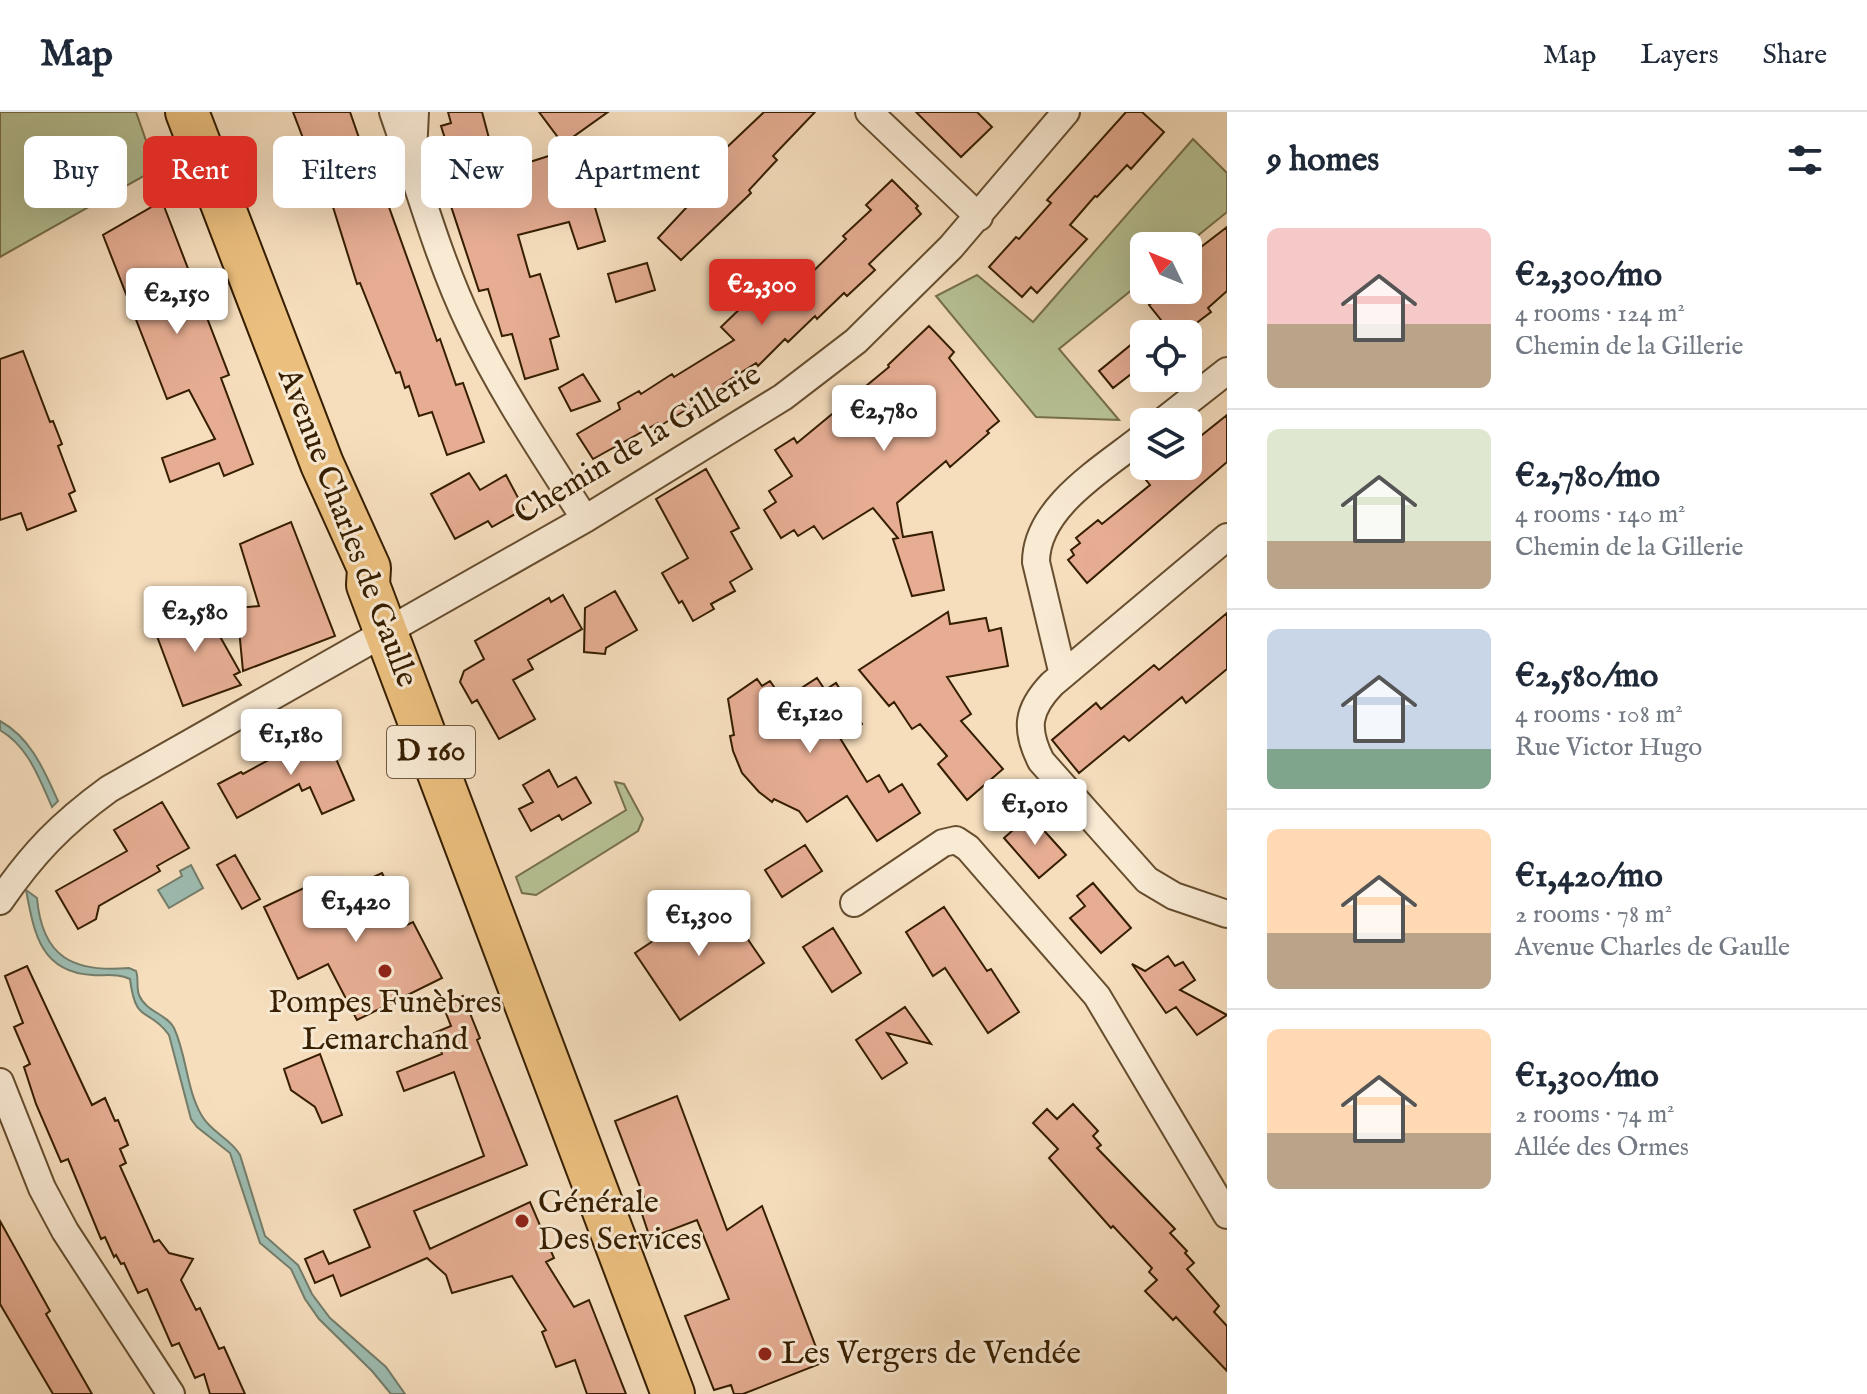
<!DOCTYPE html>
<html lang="en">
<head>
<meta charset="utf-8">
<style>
	:root { --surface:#fff; --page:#f2f2f3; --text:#1f2937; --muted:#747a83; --line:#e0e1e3; --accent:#d93025 }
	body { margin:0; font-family:"IM FELL English",serif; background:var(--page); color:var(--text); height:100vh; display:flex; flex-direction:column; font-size:30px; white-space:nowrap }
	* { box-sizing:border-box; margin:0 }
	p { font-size:26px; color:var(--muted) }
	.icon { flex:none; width:44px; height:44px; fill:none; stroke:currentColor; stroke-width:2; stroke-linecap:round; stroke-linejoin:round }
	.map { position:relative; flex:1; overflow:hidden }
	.drawer { display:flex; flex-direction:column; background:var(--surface); width:640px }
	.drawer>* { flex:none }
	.top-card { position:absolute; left:24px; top:24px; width:760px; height:72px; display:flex; gap:16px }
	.needle { width:52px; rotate:313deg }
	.fabs { position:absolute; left:1130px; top:120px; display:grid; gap:16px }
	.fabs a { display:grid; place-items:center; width:72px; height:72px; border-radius:12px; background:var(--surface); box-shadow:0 8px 32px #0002; font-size:40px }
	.price { position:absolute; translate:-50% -68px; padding:0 18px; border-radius:8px; background:#fff; color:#222; font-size:26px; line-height:52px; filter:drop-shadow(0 2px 4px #0008) }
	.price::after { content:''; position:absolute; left:50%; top:48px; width:24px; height:18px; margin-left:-12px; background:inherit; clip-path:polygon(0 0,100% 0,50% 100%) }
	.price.on { background:var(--accent); color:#fff }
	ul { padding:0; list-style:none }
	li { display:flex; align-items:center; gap:24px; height:200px; padding:0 40px }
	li+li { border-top:2px solid var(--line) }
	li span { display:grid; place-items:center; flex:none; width:224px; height:160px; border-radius:12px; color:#555 }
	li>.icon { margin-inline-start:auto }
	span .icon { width:96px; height:96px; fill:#fffc; stroke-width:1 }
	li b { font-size:34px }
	h2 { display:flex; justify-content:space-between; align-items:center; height:96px; padding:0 40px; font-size:34px }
	.pill { padding:0 28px; border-radius:12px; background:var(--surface); box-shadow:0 8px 32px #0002; font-size:28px; line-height:72px }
	.pill.on { background:var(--accent); color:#fff }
	header { display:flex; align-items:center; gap:48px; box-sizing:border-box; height:112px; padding:0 40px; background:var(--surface); border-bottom:2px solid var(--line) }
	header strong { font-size:38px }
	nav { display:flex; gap:44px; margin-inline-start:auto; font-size:28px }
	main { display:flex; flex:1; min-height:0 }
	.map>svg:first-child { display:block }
</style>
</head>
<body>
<header>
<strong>Map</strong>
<nav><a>Map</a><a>Layers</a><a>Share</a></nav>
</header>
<main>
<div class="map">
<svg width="1227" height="1282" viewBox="0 0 1227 1282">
	<rect width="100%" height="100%" fill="#f6debd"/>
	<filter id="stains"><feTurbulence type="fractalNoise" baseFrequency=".0025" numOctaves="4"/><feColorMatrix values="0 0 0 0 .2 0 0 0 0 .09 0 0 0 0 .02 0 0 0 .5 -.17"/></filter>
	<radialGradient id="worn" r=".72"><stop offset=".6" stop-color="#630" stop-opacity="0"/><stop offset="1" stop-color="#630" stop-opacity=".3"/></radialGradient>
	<!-- green -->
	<path fill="#b7c295" stroke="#76704a" stroke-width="2" d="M0 0H136L156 57 0 145Z
		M1193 27 1227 61V100L1185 134H1144V168L1059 237 1119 308 1036 305 936 184 977 163 1033 210Z
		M615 670 624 672 643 707 638 719 536 783 522 781 516 765 626 698Z"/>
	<!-- water -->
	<path fill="#9dbcb1" stroke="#747d6a" stroke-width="2" d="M0 609C31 626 44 658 58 689L52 695C39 666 28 634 0 618Z
		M191 753 203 776 169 796 158 778 182 764 180 759Z
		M26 778 37 786C42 845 73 861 129 856L136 859C139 867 136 875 139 883 146 900 167 902 174 916 187 944 186 977 202 1004 211 1020 231 1027 240 1043L265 1124 298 1153 312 1182 330 1206 386 1255 405 1282H391L372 1259 319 1207 305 1187 291 1157 260 1131 230 1041 197 1015 191 1007 169 923C148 894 136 914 130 867 118 861 105 864 92 863 40 860 34 820 26 778Z"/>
	<!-- building -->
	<path fill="#e6ad93" stroke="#361e00" stroke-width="2" d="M293 0H350L366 46 371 45 437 229 440 227 456 273 463 271 484 330 447 343 432 300 419 304 409 274 405 276 400 260 396 261 360 171 357 172 328 79H326L311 32 306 34Z
		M448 0H482L498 60 577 35 605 129 578 137 569 110 518 123 530 165 540 162 559 224 550 227 558 257 525 267 512 222 502 224 488 177 479 179 445 76 459 71 441 14 451 11Z
		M539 0H608L563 32Z
		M764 0H815L773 44 777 48 749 78 751 81 681 148 658 126 686 96 680 89 708 59 705 56Z
		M916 0H977L992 15 961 45Z
		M1126 0H1142L1164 20 1131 57 1127 53 1097 85 1095 84 1070 113 1087 127 1037 181 1031 175 1022 185 989 155 1016 125 1019 127 1051 91 1047 88Z
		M892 68 918 94 916 96 921 102 869 152 875 158 847 184 844 181 817 207 815 204 788 230 785 227 758 254 756 251 723 272 726 277 694 297 692 294 660 314 658 311 593 347 577 322 620 297 618 291 639 279 641 282 672 262 674 265 734 228 721 215 748 189 761 203 789 177 792 180 846 127 843 124 871 98 866 93Z
		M162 89 229 263 221 266 253 352 224 364 219 351 170 370 162 346 215 327 189 278 167 287 103 123Z
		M1227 115V179L1208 196 1211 200 1182 222H1144V252L1113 276 1099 259 1161 208 1149 193 1168 178H1188V145Z
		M647 151 655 178 616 190 608 162Z
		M929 214 954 240 949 246 999 309 987 319 989 321 950 355 946 349 897 391 903 425 932 420 944 478 912 484 893 427 898 426 873 396 823 427 814 414 798 424 794 418 781 426 764 398 776 390 769 379 792 364 775 338 794 326 797 331 889 255 888 253Z
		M23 239 50 310 53 309 62 332 58 334 75 379 69 382 76 399 27 418 21 401 0 408V247Z
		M583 262 600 289 571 299 559 276Z
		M1227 303V350L1087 471 1068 448 1074 443 1071 438 1080 431 1076 426 1098 408 1102 412 1150 373 1146 368 1162 355 1170 365 1181 354H1188V348L1197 340V327Z
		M706 357 739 416 731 420 752 457 730 470 735 479 711 492 714 497 693 509 682 489 679 491 662 461 688 446 656 387Z
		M469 361 480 378 506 363 524 397 492 415 488 409 455 427 431 382Z
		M291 410 335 524 243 559 237 496 259 494 240 432Z
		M615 479 637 518 606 536 605 542 584 540 585 496Z
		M563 483 582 517 528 548 533 557 513 568 535 607 499 627 477 588 472 591 460 570 464 559 484 547 475 529 549 486 551 490Z
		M200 489 240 560 234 563 241 573 183 594 151 508Z
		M948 500 950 512 986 506 989 519 1001 516 1008 554 947 565 971 602 961 609 1003 657 967 688 938 652 947 644 920 612 912 617 894 590 889 594 859 558Z
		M1227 501V557L1186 591 1182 585 1129 629 1124 624 1079 661 1052 628 1096 591 1101 597 1154 553 1159 558Z
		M817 566 825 578 836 571 862 612 840 626 867 670 879 663 889 680 902 672 920 701 877 729 847 684 807 710 799 699 774 687 772 690 759 680 742 661 733 639 730 624 734 623 728 587 757 567 762 574 770 569 783 588Z
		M323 617 354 688 322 702 310 675 302 679 299 672 237 706 218 672 241 660 243 662 285 639 283 635Z
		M549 658 558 675 576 665 591 691 562 708 559 703 531 719 519 697 533 690 523 673Z
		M162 690 189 736 157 754 160 759 99 794 96 807 78 817 56 779 127 739 114 718Z
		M1030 703 1066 743 1039 766 1004 726Z
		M805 733 822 759 782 785 765 758Z
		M235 743 260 787 242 797 217 753Z
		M382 761 407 813 413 810 442 866 357 908 328 852 298 867 264 795 306 775 314 792Z
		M1093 771 1131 816 1101 841 1070 806 1085 794 1077 784Z
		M719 785 764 851 680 908 635 841Z
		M944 795 987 859 991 857 1019 900 988 921 945 856 933 864 906 820Z
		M833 816 861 861 832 880 803 835Z
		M1168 844 1175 854 1183 850 1195 868 1180 878 1227 903 1197 923 1176 895 1166 901 1132 852 1145 859Z
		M27 854 92 993 105 986 115 1009 118 1008 128 1033 120 1037 126 1051 120 1054 154 1130 159 1128 169 1141 193 1147 181 1168 196 1198 200 1196 219 1237 224 1235 245 1282H210L204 1262 195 1266 179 1231 172 1234 147 1177 138 1181 124 1151 121 1152 116 1143 114 1145 105 1125 101 1127 68 1047 61 1050 36 992 24 955 30 952 14 915 23 911 5 864Z
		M463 884 480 926 477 928 527 1053 414 1099 430 1137 530 1090 554 1146 546 1150 574 1195 589 1188 626 1282H587L575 1248 556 1255 542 1220 546 1218 512 1164 452 1181 446 1163 427 1146 341 1184 333 1163 315 1171 305 1147 323 1139 329 1152 370 1135 354 1098 484 1044 454 960 404 979 397 960 442 942 434 921 451 914 442 891Z
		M905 895 931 932 887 921 907 951 882 967 856 928Z
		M320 942 342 1003 322 1011 315 995 291 978 284 957Z
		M677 984 727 1118 762 1094 822 1251 743 1282H734L731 1273 714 1278 685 1204 729 1187 697 1108 650 1126 641 1099 648 1096 615 1009Z
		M1073 992 1098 1019 1093 1024 1101 1033 1097 1036 1175 1117 1170 1121 1187 1139 1185 1141 1194 1151 1187 1157 1219 1194 1214 1200 1227 1214V1259L1176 1205 1173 1208 1145 1179 1157 1168 1149 1160 1152 1156 1113 1114 1111 1116 1049 1046 1058 1037 1033 1011 1047 997 1057 1007Z
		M0 1109 50 1199 46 1202 92 1282H53L0 1192Z"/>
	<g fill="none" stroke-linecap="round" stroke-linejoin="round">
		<defs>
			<path id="street" d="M393 0C418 71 437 144 470 213 502 281 545 344 585 407
				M869 0 979 105
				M413 41 415 0
				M1162 310 1227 259
				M1227 425 1052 572C1027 598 1025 617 1041 649L1147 768 1174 784 1227 802
				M1063 563 1036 450C1036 395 1104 356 1144 324
				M0 789C33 741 61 712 109 677L585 407 783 285 856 229 951 135 1066 0
				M854 791 943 731 956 728 968 736 1097 884 1227 1103
				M0 970 42 1076 65 1119 171 1282"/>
			<path id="primary" d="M187 0 322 352 369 456 368 473 673 1282"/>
		</defs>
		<!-- street casing -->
		<use href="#street" stroke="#664e2f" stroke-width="30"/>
		<!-- primary casing -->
		<use href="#primary" stroke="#361e00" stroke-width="46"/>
		<!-- street -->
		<use href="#street" stroke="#f9ead4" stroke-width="26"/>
		<!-- primary -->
		<use href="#primary" stroke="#ebbf7e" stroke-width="42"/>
	</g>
	<!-- markers -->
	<g fill="#8f2418" stroke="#f9ead4" stroke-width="3">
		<circle cx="385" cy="859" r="8"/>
		<circle cx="522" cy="1109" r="8"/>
		<circle cx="765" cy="1242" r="8"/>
	</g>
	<g text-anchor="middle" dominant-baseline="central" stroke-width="6" stroke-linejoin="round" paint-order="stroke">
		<!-- shield labels -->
		<rect fill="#f9ead4" stroke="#705b40" stroke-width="2" x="387" y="614" width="88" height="52" rx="6"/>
		<g font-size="30" font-weight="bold" fill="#361e00">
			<text x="431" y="640">D 160</text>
		</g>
		<!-- street labels -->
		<g font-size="32" fill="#361e00" stroke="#f9ead4">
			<text transform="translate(638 333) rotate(-31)">Chemin de la Gillerie</text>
			<text transform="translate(347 416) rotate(69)">Avenue Charles de Gaulle</text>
		</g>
		<!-- poi labels -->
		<g font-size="32" fill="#361e00" stroke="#f9ead4" text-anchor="start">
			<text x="385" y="891" text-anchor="middle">Pompes Funèbres<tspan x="385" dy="37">Lemarchand</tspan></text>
			<text x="538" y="1091">Générale<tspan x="538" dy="37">Des Services</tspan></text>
			<text x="781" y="1242">Les Vergers de Vendée</text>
		</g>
	</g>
	<rect width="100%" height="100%" filter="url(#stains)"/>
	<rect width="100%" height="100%" fill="url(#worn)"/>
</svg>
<div class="fabs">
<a><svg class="needle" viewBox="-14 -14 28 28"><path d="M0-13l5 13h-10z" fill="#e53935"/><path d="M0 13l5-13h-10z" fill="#747a83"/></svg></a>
<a><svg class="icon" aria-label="locate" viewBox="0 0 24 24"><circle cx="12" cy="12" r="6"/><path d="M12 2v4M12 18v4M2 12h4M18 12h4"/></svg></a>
<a><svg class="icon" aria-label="layers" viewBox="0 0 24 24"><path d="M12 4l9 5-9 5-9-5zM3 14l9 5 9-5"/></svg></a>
</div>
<b class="price on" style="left:762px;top:215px">€2,300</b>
<b class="price" style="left:177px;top:224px">€2,150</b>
<b class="price" style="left:884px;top:341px">€2,780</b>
<b class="price" style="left:195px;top:542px">€2,580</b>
<b class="price" style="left:810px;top:643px">€1,120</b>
<b class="price" style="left:291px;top:665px">€1,180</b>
<b class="price" style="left:1035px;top:735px">€1,010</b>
<b class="price" style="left:356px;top:832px">€1,420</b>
<b class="price" style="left:699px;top:846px">€1,300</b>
<div class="top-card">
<a class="pill">Buy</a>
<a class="pill on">Rent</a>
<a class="pill">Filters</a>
<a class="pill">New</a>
<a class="pill">Apartment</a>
</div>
</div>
<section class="drawer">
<h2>9 homes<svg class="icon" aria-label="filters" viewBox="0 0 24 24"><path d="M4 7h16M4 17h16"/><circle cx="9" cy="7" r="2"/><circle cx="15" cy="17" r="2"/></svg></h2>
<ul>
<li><span style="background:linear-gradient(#f6c9c9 60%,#b9a48a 0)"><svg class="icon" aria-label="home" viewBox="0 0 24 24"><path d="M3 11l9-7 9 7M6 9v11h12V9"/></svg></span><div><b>€2,300/mo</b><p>4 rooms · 124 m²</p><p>Chemin de la Gillerie</p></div></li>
<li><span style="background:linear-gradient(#dfe7d0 70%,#b9a48a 0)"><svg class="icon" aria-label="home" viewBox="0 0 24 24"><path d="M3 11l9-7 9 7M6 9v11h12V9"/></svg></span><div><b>€2,780/mo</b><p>4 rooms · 140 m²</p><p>Chemin de la Gillerie</p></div></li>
<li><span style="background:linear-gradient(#c9d6e8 75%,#7fa58c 0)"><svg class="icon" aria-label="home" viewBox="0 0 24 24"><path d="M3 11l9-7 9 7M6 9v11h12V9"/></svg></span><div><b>€2,580/mo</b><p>4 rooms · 108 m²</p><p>Rue Victor Hugo</p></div></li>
<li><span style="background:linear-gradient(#ffd9b3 65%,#b9a48a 0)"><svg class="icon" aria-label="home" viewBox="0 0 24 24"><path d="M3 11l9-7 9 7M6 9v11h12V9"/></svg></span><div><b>€1,420/mo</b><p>2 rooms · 78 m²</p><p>Avenue Charles de Gaulle</p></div></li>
<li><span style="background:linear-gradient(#ffd9b3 65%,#b9a48a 0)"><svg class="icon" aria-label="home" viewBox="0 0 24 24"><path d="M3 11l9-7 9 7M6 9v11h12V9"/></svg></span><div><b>€1,300/mo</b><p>2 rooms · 74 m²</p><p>Allée des Ormes</p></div></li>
</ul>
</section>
</main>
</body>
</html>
